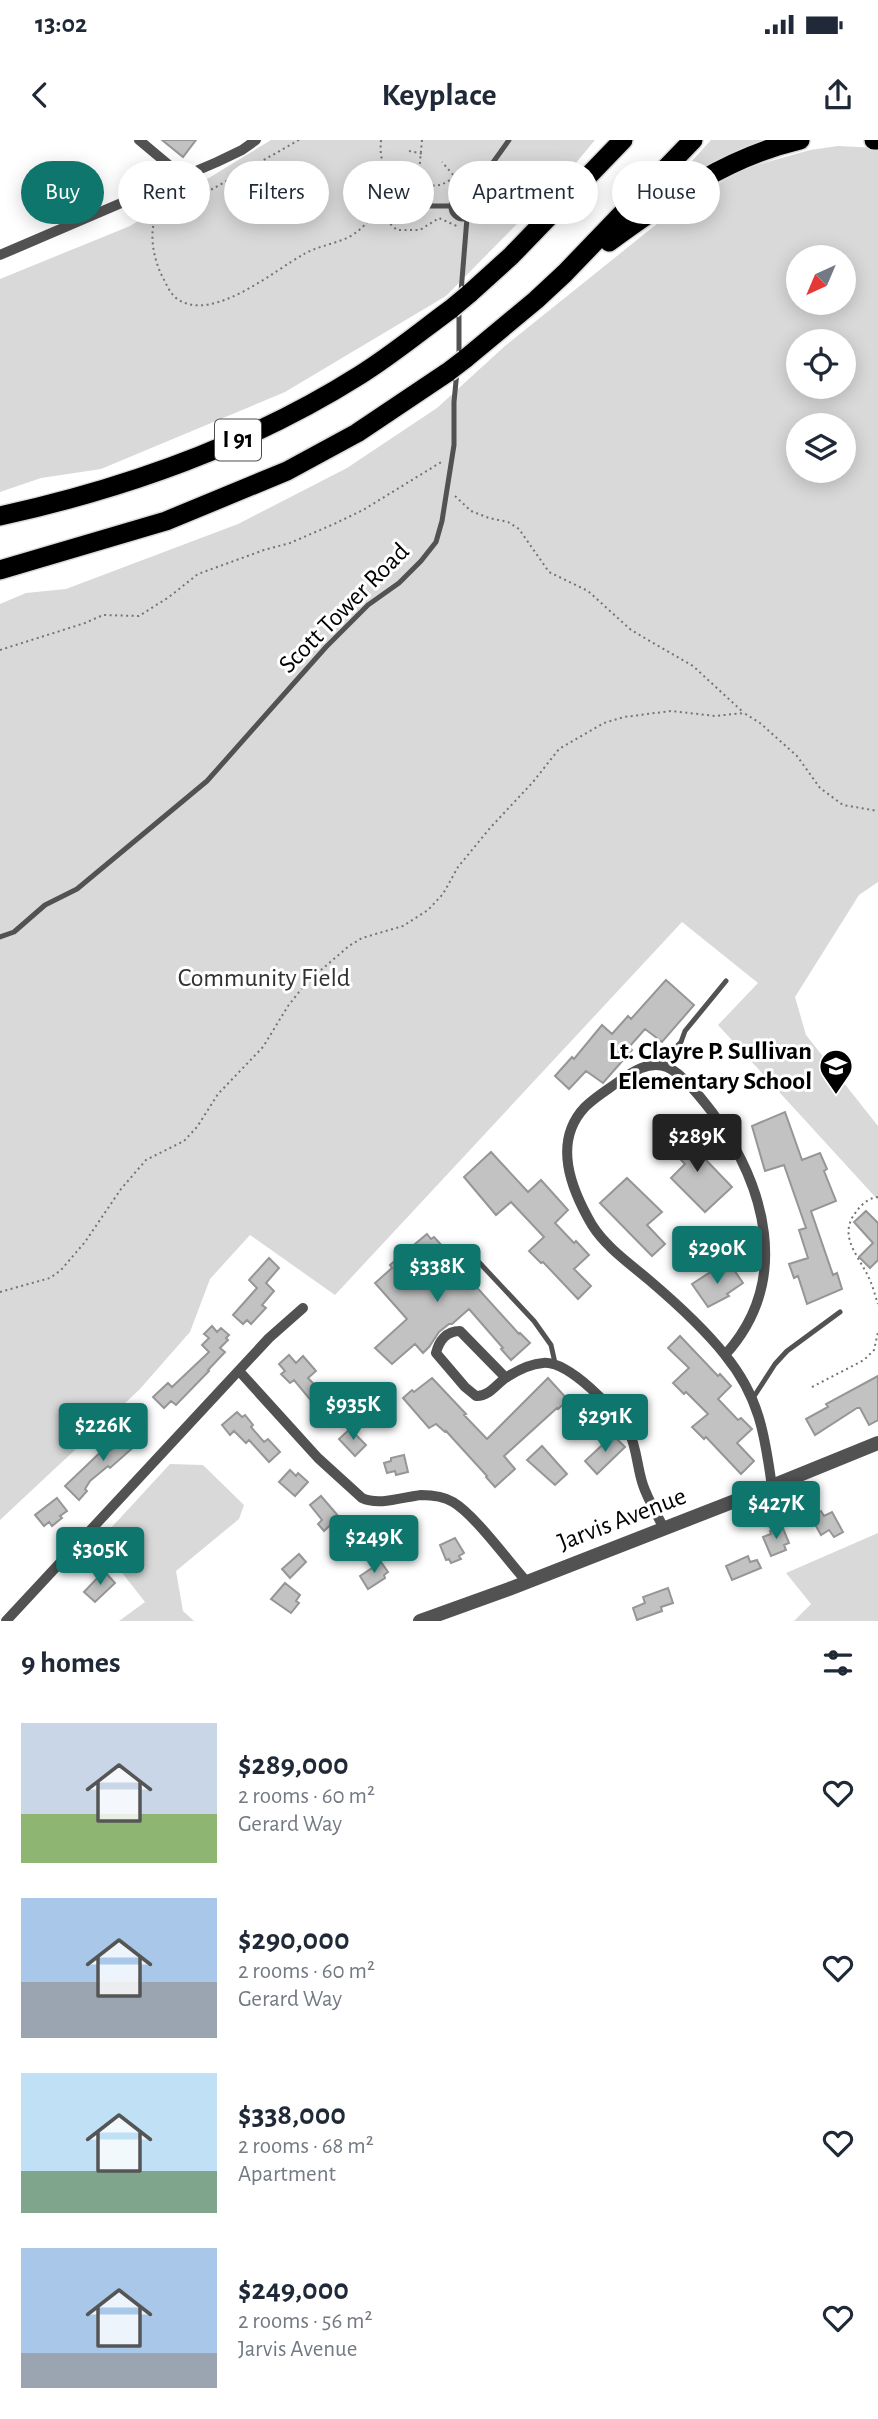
<!DOCTYPE html>
<html lang="en">
<head>
<meta charset="utf-8">
<style>
	:root { --surface:#fff; --page:#f2f2f3; --text:#1f2937; --muted:#747a83; --accent:#0f766e }
	body { margin:0; font-family:"Alegreya Sans",sans-serif; background:var(--page); color:var(--text); height:100vh; display:flex; flex-direction:column; font-size:26px; white-space:nowrap }
	* { box-sizing:border-box; margin:0 }
	p { font-size:23px; color:var(--muted) }
	.icon { flex:none; width:38px; height:38px; fill:none; stroke:currentColor; stroke-width:2; stroke-linecap:round; stroke-linejoin:round }
	.map { position:relative; height:1481px; overflow:hidden }
	.panel { display:flex; flex-direction:column; background:var(--surface); flex:1 }
	.panel>* { flex:none }
	.guide { position:absolute; left:21px; top:21px; width:836px; height:63px; display:flex; gap:14px }
	.needle { width:46px; rotate:224deg }
	.buttons { position:absolute; left:786px; top:105px; display:grid; gap:14px }
	.buttons a { display:grid; place-items:center; width:70px; height:70px; border-radius:50%; background:var(--surface); box-shadow:0 4px 18px #0003; font-size:35px }
	.price { position:absolute; translate:-50% -60px; padding:0 16px; border-radius:7px; background:var(--accent); color:#fff; font-size:23px; line-height:46px; filter:drop-shadow(0 2px 4px #0008) }
	.price::after { content:''; position:absolute; left:50%; top:42px; width:21px; height:16px; margin-left:-10px; background:inherit; clip-path:polygon(0 0,100% 0,50% 100%) }
	.price.selected { background:#222; color:#fff }
	ul { padding:0; list-style:none }
	li { display:flex; align-items:center; gap:21px; height:175px; padding:0 21px }
	li span { display:grid; place-items:center; flex:none; width:196px; height:140px; border-radius:0px; color:#555 }
	li>.icon { margin-inline-start:auto }
	span .icon { width:84px; height:84px; fill:#fffc; stroke-width:1 }
	li b { font-size:30px }
	h2 { display:flex; justify-content:space-between; align-items:center; height:84px; padding:0 21px; font-size:30px }
	.pill { padding:0 24px; border-radius:32px; background:var(--surface); box-shadow:0 4px 18px #0003; font-size:24px; line-height:63px }
	.pill.selected { background:var(--accent); color:#fff }
	.status { display:flex; justify-content:space-between; align-items:center; height:49px; padding:0 35px; background:var(--surface); direction:ltr }
	.status svg { height:19px; fill:currentColor }
	header { display:flex; justify-content:space-between; align-items:center; height:91px; padding:0 21px; background:var(--surface); font-size:32px; font-weight:600 }
	.map>svg:first-child { display:block }
</style>
</head>
<body>
<div class="status"><b>13:02</b><svg viewBox="0 0 49 12"><path d="M0 12V9h3v3zM5 12V6h3v6zM10 12V3h3v9zM15 12V0h3v12zM26 1h20v11H26zM47 4h2v5h-2z"/></svg></div>
<header><svg class="icon" aria-label="back" viewBox="0 0 24 24"><path d="M15 5l-7 7 7 7"/></svg>Keyplace<svg class="icon" aria-label="share" viewBox="0 0 24 24"><path d="M12 15V3M7 8l5-5 5 5M5 13v7h14v-7"/></svg></header>
<div class="map">
<svg width="878" height="1481" viewBox="0 0 878 1481">
	<rect width="100%" height="100%" fill="#fff"/>
	<!-- green -->
	<path fill="#d9d9d9" fill-rule="evenodd" d="M271 0H595L570 30 446 156 285 252 101 329 41 338 0 352V139L130 86Z
		M711 0H775L677 47 672 43Z
		M838 6 878 8V742L859 755 795 857 806 895 878 986V1060L718 885 758 843 682 782 335 1155 250 1095 210 1139 190 1192 139 1250 0 1380V464L26 453 66 449 238 384 347 328 437 268 505 206 673 71 743 29 810 10ZM798 117H844V163H798ZM798 201H844V247H798ZM798 285H844V331H798Z
		M170 1324 203 1325 244 1365 239 1379 176 1431 183 1471 194 1481H119L145 1462 98 1402Z
		M878 1393V1481H794L811 1464 786 1433Z"/>
	<!-- building -->
	<path fill="#c2c2c2" stroke="#969696" stroke-width="2" d="M162 0H196L183 17Z
		M136 26 148 37 139 47 124 53 121 50 130 40 126 37Z
		M67 38 76 51 54 67 45 54Z
		M666 840 694 865 662 902 645 889 629 907 632 910 603 943 586 931 569 949 555 936 572 917 574 919 602 885 612 894 628 876 631 879Z
		M785 972 802 1020 820 1013 827 1029 824 1031 836 1061 811 1071 833 1135 837 1133 842 1149 807 1164 798 1136 794 1138 789 1124 808 1118 799 1090 806 1088 784 1025 765 1031 752 986Z
		M678 991 732 1047 705 1072 671 1038 685 1024 665 1003Z
		M491 1012 528 1052 541 1040 568 1070 555 1083 574 1103 576 1101 589 1115 574 1129 591 1146 578 1159 543 1122 541 1123 529 1111 544 1097 511 1062 496 1075 464 1037Z
		M627 1038 662 1072 647 1085 665 1104 652 1116 600 1063Z
		M866 1071 878 1083V1120L870 1128 859 1117 873 1103 854 1082Z
		M427 1094 431 1099 434 1097 445 1109 432 1121 449 1141 461 1130 519 1194 520 1193 530 1203 511 1220 501 1209 503 1208 469 1169 452 1184H449L439 1192 429 1207 423 1213 415 1204 392 1224 375 1208 407 1179 375 1143 392 1128 390 1125Z
		M269 1118 279 1128 266 1143 274 1151 262 1165 266 1168 251 1184 247 1180 243 1184 233 1175 257 1148 249 1140Z
		M732 1127 743 1143 727 1154 729 1156 708 1167 692 1144 712 1131 716 1137Z
		M212 1186 217 1192 221 1188 229 1195 226 1198 228 1200 220 1208 225 1212 208 1230 209 1231 176 1265 171 1261 164 1268 153 1257 168 1243 172 1247 209 1212 202 1205 209 1198 204 1194Z
		M680 1196 718 1236 720 1234 731 1246 718 1259 738 1280 741 1278 752 1289 737 1303 754 1321 741 1334 706 1297 704 1299 692 1287 708 1274 686 1252 684 1254 673 1243 689 1228 668 1208Z
		M289 1215 296 1223 303 1216 316 1231 308 1238 333 1264 321 1277 312 1267 314 1265 309 1258 294 1240 290 1243 281 1234 285 1231 279 1224Z
		M878 1236V1280L869 1285 860 1268H857L815 1295 806 1279 828 1267 826 1264Z
		M432 1238 466 1274 464 1275 487 1299 548 1238 568 1260 558 1269 557 1268 504 1316 515 1329 495 1347 486 1337 487 1336 446 1291 445 1292 436 1284 429 1288 403 1258 412 1250 414 1252Z
		M237 1272 242 1277 245 1275 253 1285 251 1287 264 1302 268 1299 280 1312 269 1322 249 1300 246 1303 234 1291 230 1295 222 1285Z
		M136 1287 145 1297 110 1328 108 1326 90 1341 85 1349 87 1351 79 1360 65 1346 107 1306 111 1310Z
		M350 1289 366 1305 355 1316 339 1299Z
		M613 1295 625 1307 597 1334 585 1321Z
		M542 1306 567 1334 555 1345 527 1320Z
		M404 1315 408 1332 396 1335 395 1331 387 1333 384 1323 391 1321V1318Z
		M290 1330 296 1336 298 1333 308 1342 295 1356 279 1342Z
		M321 1356 339 1377 324 1391 318 1384 322 1380 310 1365Z
		M57 1358 67 1371 60 1376 62 1378 52 1386 49 1382 44 1386 35 1375Z
		M821 1371 824 1376 832 1372 843 1392 834 1397 829 1390 821 1395 811 1377Z
		M782 1386 789 1403 784 1405 786 1410 771 1416 763 1397 771 1394 770 1391Z
		M455 1398 464 1413 459 1416 461 1419 451 1423 449 1419 446 1420 440 1405Z
		M299 1414 306 1422 290 1438 282 1429Z
		M748 1416 750 1422 757 1420 761 1428 732 1440 726 1426Z
		M381 1422 388 1432 384 1435 385 1438 368 1449 360 1436Z
		M104 1431 115 1443 95 1462 84 1452Z
		M285 1443 300 1455 296 1461 299 1463 291 1473 271 1459Z
		M668 1448 673 1463 661 1467 662 1471 637 1480 633 1468 645 1463 643 1457Z"/>
	<g fill="none" stroke-linecap="round" stroke-linejoin="round">
		<defs>
			<path id="motorway" d="M874 0H878
				M609 102C668 59 727 17 800 0
				M469 154 511 116 623 0
				M465 219 536 160 565 133 693 0
				M0 376C128 348 249 305 360 235 392 215 421 191 451 169
				M0 430 166 381 287 331 357 293 448 232"/>
		</defs>
		<!-- motorway casing -->
		<use href="#motorway" stroke="#dbdbdb" stroke-width="22"/>
		<!-- path -->
		<path stroke="#747474" stroke-width="2" stroke-dasharray="2 3.5" stroke-linecap="butt" d="M299 0 154 82C150 99 154 118 161 134 166 143 170 155 179 160 214 182 275 130 304 114 318 106 335 104 349 97 362 90 371 78 380 68 388 60 392 56 393 46L398 42
			M381 0C379 20 384 30 399 43L422 42
			M422 0 419 33 425 46 441 45 455 37 442 22
			M409 11 424 14
			M378 73 397 90H420L439 78 459 87
			M455 356 471 371 489 378 508 382 519 389 549 432 588 451 631 490 693 526 744 573
			M0 510 85 483 103 475 139 476 169 457 198 434 264 410 290 403 334 384 363 370 443 321
			M878 1057C868 1058 861 1065 856 1072 837 1096 859 1116 869 1138 873 1146 875 1156 878 1164
			M0 1152 50 1138 61 1130 85 1102 121 1049 146 1020 184 1001 197 987 218 954 263 907 288 866 307 842 349 806 362 798 403 786 428 770 443 754 458 727 490 688 533 642 559 609 604 583 624 577 671 571 715 576 744 573 760 583 797 616 820 648 843 665 878 671
			M812 1247 864 1220 874 1210 878 1192"/>
		<!-- service -->
		<path stroke="#525252" stroke-width="5" d="M451 67a12 12 0 1 1 24 0a12 12 0 1 1-24 0Z
			M469 56 509 0
			M423 66H451
			M461 152 467 78
			M459 218V168
			M0 797 14 792 45 765 77 749 207 641 326 507 368 465 399 443 421 421 436 402 442 381 454 305V262L457 231
			M659 925 681 902 685 891 726 841
			M475 1118 534 1181 551 1205 555 1223
			M753 1258 775 1224 787 1211 840 1172"/>
		<!-- minor -->
		<path stroke="#525252" stroke-width="10" d="M139 0 182 36
			M0 115 217 22 242 10 256 0
			M725 1215C703 1187 676 1163 649 1140 629 1123 606 1107 592 1085 571 1049 552 1002 585 967 595 957 607 950 618 942 632 932 649 920 667 927 682 933 702 959 712 972 765 1045 793 1140 725 1215 759 1256 765 1295 772 1347
			M240 1232 318 1318 362 1358C379 1366 403 1357 421 1355 432 1355 443 1356 453 1362 475 1375 508 1421 527 1442
			M506 1238 460 1191C446 1191 439 1201 436 1213L465 1247 476 1256C489 1257 497 1243 507 1237 518 1230 530 1224 543 1223 568 1220 617 1271 629 1292 637 1308 637 1328 643 1345 648 1360 657 1374 664 1389
			M6 1481 269 1198 303 1168"/>
		<!-- tertiary -->
		<path stroke="#525252" stroke-width="14" d="M420 1481 509 1449 745 1357 878 1303"/>
		<!-- motorway -->
		<use href="#motorway" stroke="#000" stroke-width="19"/>
		<defs>
			<path id="motorway-bridge" d="M451 169 469 154
				M448 232 465 219"/>
		</defs>
		<!-- motorway-bridge casing -->
		<use href="#motorway-bridge" stroke="#dbdbdb" stroke-width="22" stroke-linecap="butt"/>
		<!-- motorway-bridge -->
		<use href="#motorway-bridge" stroke="#000" stroke-width="19"/>
	</g>
	<!-- icons -->
	<defs>
		<symbol id="school-pin" viewBox="-11 -11 22 30"><path d="M0 17L-7.5 6A9.5 9.5 0 1 1 7.5 6Z" fill="#000" stroke="#fff"/><path d="M0-5L7-2L0 1L-7-2ZM-4 1L0 2.5L4 1V4Q0 6-4 4Z" fill="#fff"/></symbol>
	</defs>
	<g fill-rule="evenodd">
		<use href="#school-pin" x="817" y="907" width="38" height="52"/>
	</g>
	<g text-anchor="middle" dominant-baseline="central" stroke-width="6" stroke-linejoin="round" paint-order="stroke">
		<!-- shield labels -->
		<rect fill="#fff" stroke="#4c4c4c" stroke-width="2" x="215" y="279.5" width="46" height="41" rx="5"/>
		<g font-size="24" font-weight="bold" fill="#000">
			<text x="238" y="300">I 91</text>
		</g>
		<!-- street labels -->
		<g font-size="26" fill="#000" stroke="#fff">
			<text transform="translate(344 468) rotate(-45)">Scott Tower Road</text>
			<text transform="translate(622 1379) rotate(-21)">Jarvis Avenue</text>
		</g>
		<!-- park labels -->
		<g font-size="26" fill="#303030" stroke="#fff">
			<text x="264" y="838">Community Field</text>
		</g>
		<!-- poi labels -->
		<g font-size="26" font-weight="bold" fill="#000" stroke="#fff" text-anchor="end">
			<text x="812" y="911">Lt. Clayre P. Sullivan<tspan x="812" dy="30">Elementary School</tspan></text>
		</g>
	</g>
</svg>
<div class="buttons">
<a><svg class="needle" viewBox="-14 -14 28 28"><path d="M0-13l5 13h-10z" fill="#e53935"/><path d="M0 13l5-13h-10z" fill="#747a83"/></svg></a>
<a><svg class="icon" aria-label="locate" viewBox="0 0 24 24"><circle cx="12" cy="12" r="6"/><path d="M12 2v4M12 18v4M2 12h4M18 12h4"/></svg></a>
<a><svg class="icon" aria-label="layers" viewBox="0 0 24 24"><path d="M12 4l9 5-9 5-9-5zM3 14l9 5 9-5"/></svg></a>
</div>
<b class="price selected" style="left:697px;top:1034px">$289K</b>
<b class="price" style="left:717px;top:1146px">$290K</b>
<b class="price" style="left:437px;top:1164px">$338K</b>
<b class="price" style="left:353px;top:1302px">$935K</b>
<b class="price" style="left:605px;top:1314px">$291K</b>
<b class="price" style="left:103px;top:1323px">$226K</b>
<b class="price" style="left:776px;top:1401px">$427K</b>
<b class="price" style="left:374px;top:1435px">$249K</b>
<b class="price" style="left:100px;top:1447px">$305K</b>
<div class="guide">
<a class="pill selected">Buy</a>
<a class="pill">Rent</a>
<a class="pill">Filters</a>
<a class="pill">New</a>
<a class="pill">Apartment</a>
<a class="pill">House</a>
</div>
</div>
<section class="panel">
<h2>9 homes<svg class="icon" aria-label="filters" viewBox="0 0 24 24"><path d="M4 7h16M4 17h16"/><circle cx="9" cy="7" r="2"/><circle cx="15" cy="17" r="2"/></svg></h2>
<ul>
<li><span style="background:linear-gradient(#c9d6e8 65%,#8fb573 0)"><svg class="icon" aria-label="home" viewBox="0 0 24 24"><path d="M3 11l9-7 9 7M6 9v11h12V9"/></svg></span><div><b>$289,000</b><p>2 rooms · 60 m²</p><p>Gerard Way</p></div><svg class="icon" aria-label="heart" viewBox="0 0 24 24"><path d="M12 20l-8-8c-3-5 5-10 8-4 3-6 11-1 8 4z"/></svg></li>
<li><span style="background:linear-gradient(#a9c7e8 60%,#9aa5b1 0)"><svg class="icon" aria-label="home" viewBox="0 0 24 24"><path d="M3 11l9-7 9 7M6 9v11h12V9"/></svg></span><div><b>$290,000</b><p>2 rooms · 60 m²</p><p>Gerard Way</p></div><svg class="icon" aria-label="heart" viewBox="0 0 24 24"><path d="M12 20l-8-8c-3-5 5-10 8-4 3-6 11-1 8 4z"/></svg></li>
<li><span style="background:linear-gradient(#bfe0f5 70%,#7fa58c 0)"><svg class="icon" aria-label="home" viewBox="0 0 24 24"><path d="M3 11l9-7 9 7M6 9v11h12V9"/></svg></span><div><b>$338,000</b><p>2 rooms · 68 m²</p><p>Apartment</p></div><svg class="icon" aria-label="heart" viewBox="0 0 24 24"><path d="M12 20l-8-8c-3-5 5-10 8-4 3-6 11-1 8 4z"/></svg></li>
<li><span style="background:linear-gradient(#a9c7e8 75%,#9aa5b1 0)"><svg class="icon" aria-label="home" viewBox="0 0 24 24"><path d="M3 11l9-7 9 7M6 9v11h12V9"/></svg></span><div><b>$249,000</b><p>2 rooms · 56 m²</p><p>Jarvis Avenue</p></div><svg class="icon" aria-label="heart" viewBox="0 0 24 24"><path d="M12 20l-8-8c-3-5 5-10 8-4 3-6 11-1 8 4z"/></svg></li>
</ul>
</section>
</body>
</html>
